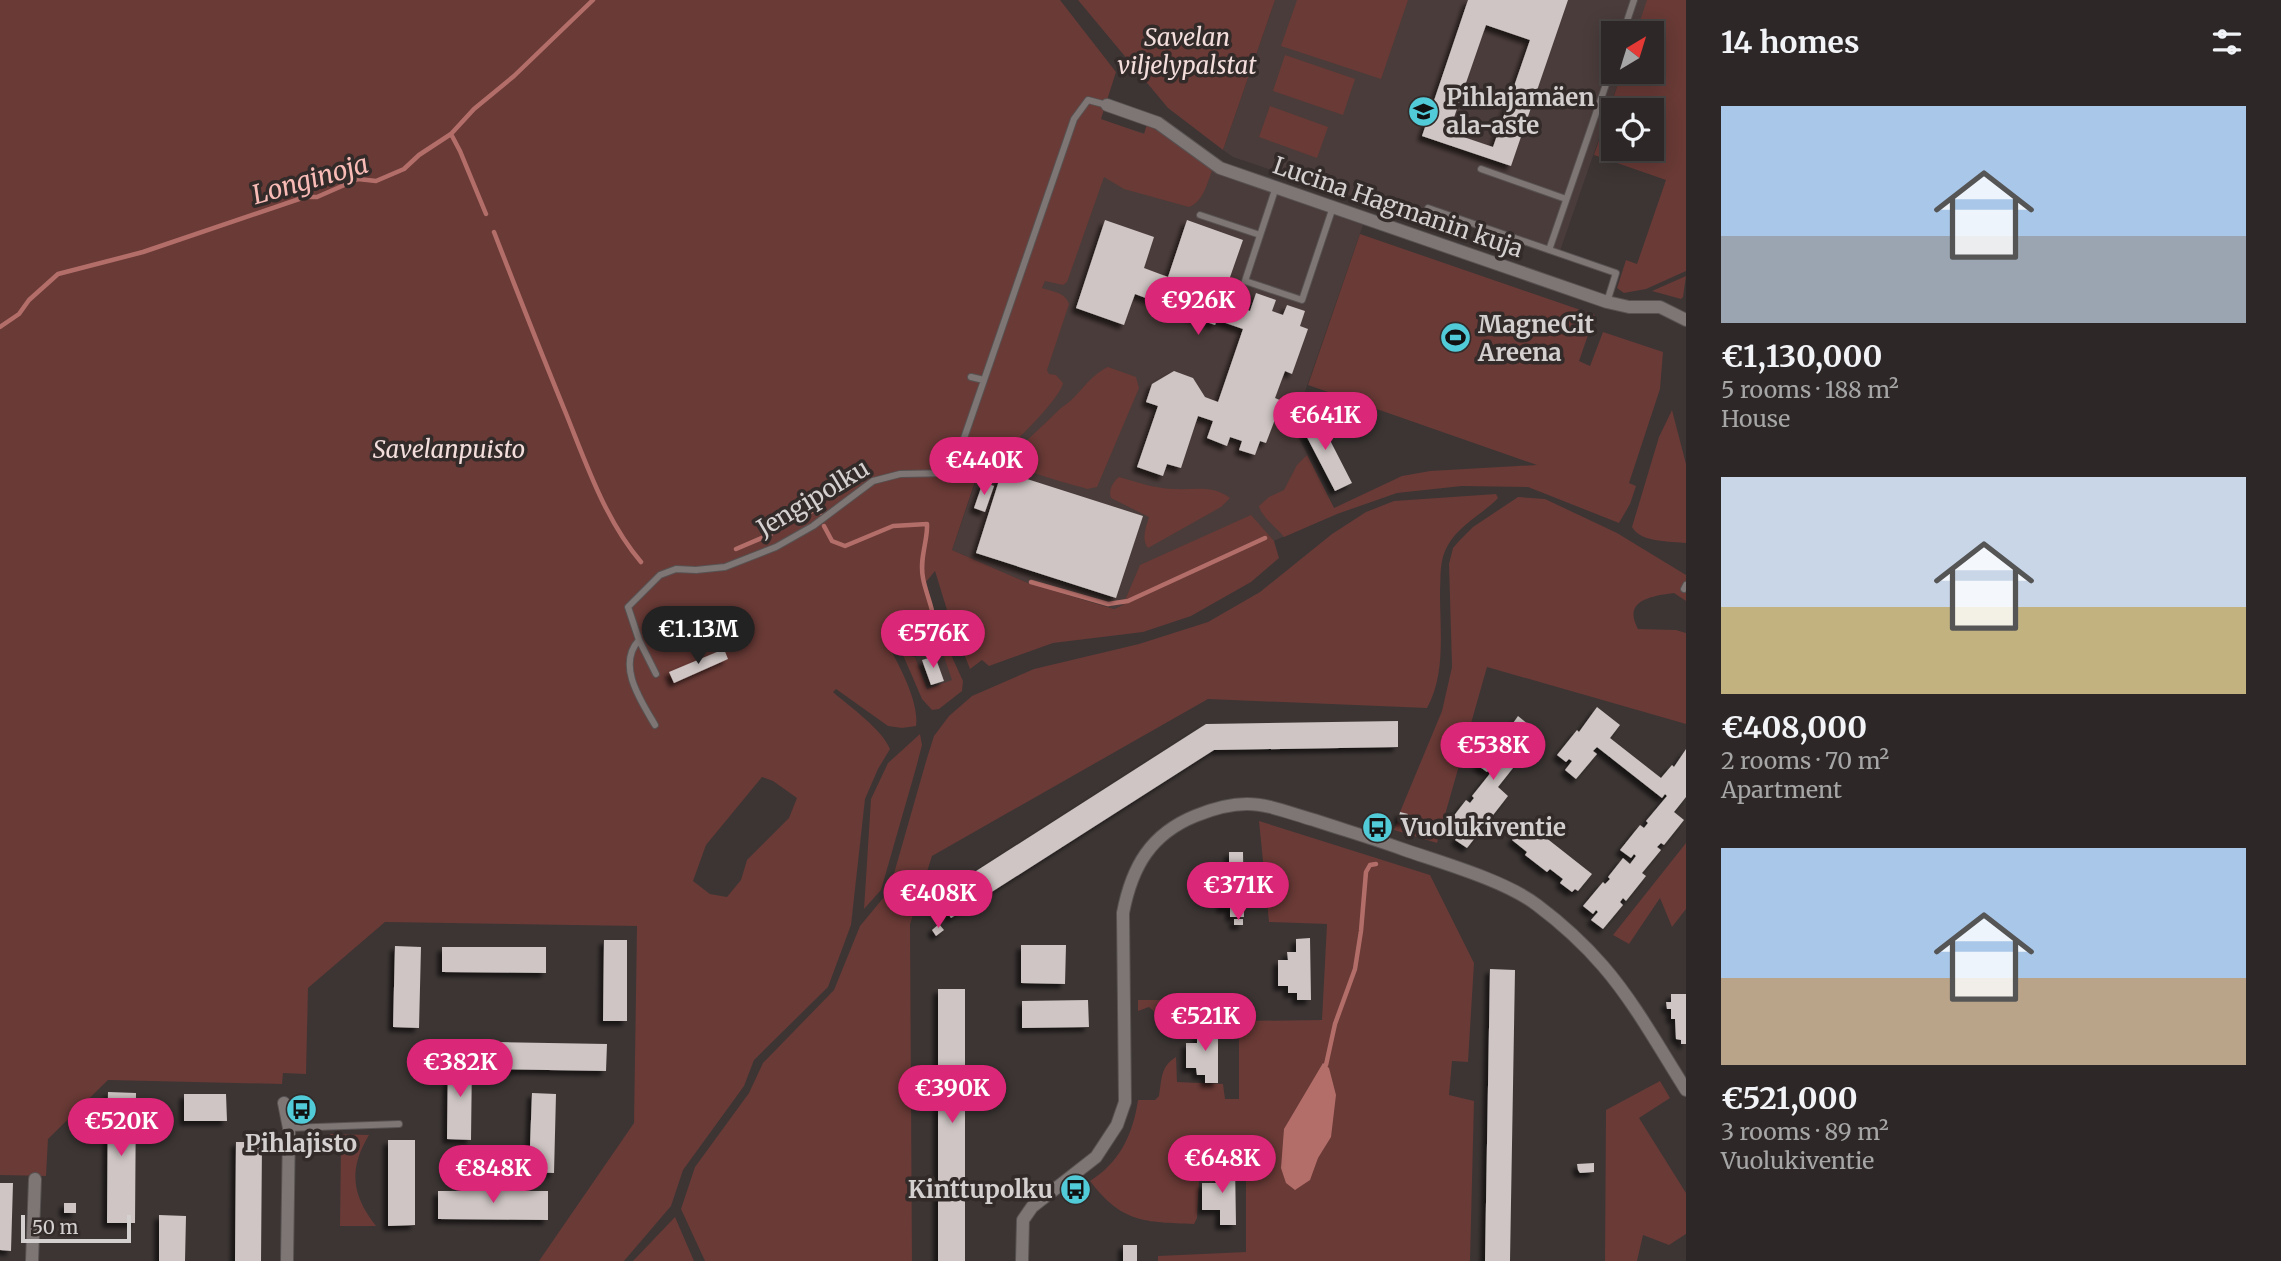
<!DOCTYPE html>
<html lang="en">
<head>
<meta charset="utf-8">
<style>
	:root { --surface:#2d2827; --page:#393433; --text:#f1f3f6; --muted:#a7a6a7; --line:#484444; --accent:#db2777 }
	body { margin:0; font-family:Merriweather,serif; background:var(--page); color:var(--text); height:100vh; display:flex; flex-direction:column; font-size:26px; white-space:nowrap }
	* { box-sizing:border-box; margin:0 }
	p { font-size:23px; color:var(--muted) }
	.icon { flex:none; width:38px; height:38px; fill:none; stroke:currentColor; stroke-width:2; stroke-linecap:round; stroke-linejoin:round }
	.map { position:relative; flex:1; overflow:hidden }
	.sheet { display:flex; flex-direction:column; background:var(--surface); width:595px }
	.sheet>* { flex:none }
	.needle { width:46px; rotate:38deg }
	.fabs { position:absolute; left:1601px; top:21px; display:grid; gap:14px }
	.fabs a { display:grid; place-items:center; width:63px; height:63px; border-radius:0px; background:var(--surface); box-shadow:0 4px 18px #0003,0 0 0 2px var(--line); font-size:35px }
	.scale { position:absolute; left:21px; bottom:18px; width:110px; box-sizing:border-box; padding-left:7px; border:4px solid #d5d0d0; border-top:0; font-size:19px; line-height:24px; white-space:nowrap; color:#d5d0d0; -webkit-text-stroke:5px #322b2a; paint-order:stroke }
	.price { position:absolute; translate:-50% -60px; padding:0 16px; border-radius:24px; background:var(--accent); color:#fff; font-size:23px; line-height:46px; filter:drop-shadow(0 2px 4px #0008) }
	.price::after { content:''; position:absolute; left:50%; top:42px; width:21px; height:16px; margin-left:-10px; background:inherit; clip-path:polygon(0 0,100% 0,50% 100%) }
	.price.selected { background:#222; color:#fff }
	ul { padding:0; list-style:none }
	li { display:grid; align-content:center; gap:14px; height:371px; padding:0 35px }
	li span { display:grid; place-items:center; height:217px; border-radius:0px; color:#555 }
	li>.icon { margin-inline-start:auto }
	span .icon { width:126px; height:126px; fill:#fffc; stroke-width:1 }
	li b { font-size:30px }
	h2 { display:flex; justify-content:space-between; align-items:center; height:84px; padding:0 35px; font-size:30px }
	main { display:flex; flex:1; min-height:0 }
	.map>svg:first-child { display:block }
</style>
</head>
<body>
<main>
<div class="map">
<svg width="1686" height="1261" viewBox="0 0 1686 1261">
	<defs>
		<filter id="shadow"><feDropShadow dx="-4.5" dy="4.5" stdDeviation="2" flood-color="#0009"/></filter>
	</defs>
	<rect width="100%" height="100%" fill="#3c3534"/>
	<!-- built -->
	<path fill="#4a3c3a" d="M1275 0H1686L1652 33H1614V72H1622L1559 254 1433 210 1406 216 1233 157 1223 150Z
		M1100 120 1144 133 1220 173 1363 225 1293 426 1337 514 1114 609 1028 583 952 550Z
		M941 648 953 680 926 689 915 657Z"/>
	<!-- green -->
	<path fill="#693a36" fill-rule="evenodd" d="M0 0H1060L1116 72 1101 119 1144 134 1147 124 1213 168C1207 183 1204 201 1189 207L1124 189 1104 177 1067 282 1063 285 1045 281 1042 288C1053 292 1065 292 1069 304L1047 370 1049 374 1056 375 1063 383C1060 399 1008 451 993 460 989 462 986 462 982 461L952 550 1028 583 1114 609 1123 605 1140 565 1251 515 1274 541 1279 558 1251 582 1191 616 1143 632 1053 643 989 666 982 660 970 669 947 610 935 571 926 582 939 629 937 636 899 644 888 626 881 634C895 656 920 701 916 726L902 728 888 726 836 689 833 692C850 707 882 729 890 749L878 769 865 799 851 925 828 987 754 1060 744 1086 683 1170 671 1206 624 1261H539L634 1123 637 926 385 922 308 988 306 1074 283 1073 282 1084 108 1080 48 1139 46 1176 0 1175ZM762 777 773 781 797 798 789 818 747 860 741 880 727 897 710 894 693 881 706 845Z
		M1078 0H1275L1223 150 1168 108Z
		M1297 0H1408L1381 79 1281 46Z
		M1647 0H1686V271L1646 289 1624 293 1617 288 1626 260 1637 264 1666 180 1594 155 1622 72H1652V33H1636ZM1614 110H1652V149H1614Z
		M1285 55 1355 79 1343 115 1273 91Z
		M1270 106 1328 127 1317 158 1259 137Z
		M1360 234 1595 315 1579 361 1590 366 1603 332 1663 352 1660 389 1629 483 1636 486 1630 504 1619 523 1528 487 1462 486 1397 493 1337 514 1284 537C1276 527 1261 516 1259 506L1269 497 1284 490 1297 465 1307 455 1334 508 1402 476 1430 471 1537 465 1308 385Z
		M1686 276 1683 297 1681 299 1652 291Z
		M1108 367 1136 377 1139 388 1097 487 1087 489C1075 485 1018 472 1015 461 1014 457 1016 453 1017 450L1061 408C1079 397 1088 376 1108 367Z
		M1672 410 1686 464V543C1670 541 1641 543 1632 527L1659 437Z
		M1119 477C1137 482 1156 489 1175 489 1194 490 1213 485 1230 498L1221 507 1148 548C1141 539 1146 527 1149 517L1111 498C1108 490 1113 482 1119 477Z
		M1496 494 1498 498C1483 514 1459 525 1448 545 1439 560 1441 576 1440 592 1440 630 1446 674 1427 708L1208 699 932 856 910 924 912 1261H705L681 1209 695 1167 749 1093 763 1063 834 990 860 926 889 891 927 758 934 736 949 716 972 696 1034 669 1139 644 1208 622 1260 592 1332 534 1366 512 1394 501Z
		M1518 497 1545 499 1617 533 1686 575V601L1674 593C1652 596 1622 600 1638 629L1676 630 1686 633V724L1487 667 1437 843 1394 830 1398 821 1405 823 1408 815 1400 812 1442 711 1452 667 1449 564 1453 548 1459 541 1473 527Z
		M947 646 963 681 962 691 939 709 932 710 922 699 903 655 915 657 927 689 952 680 941 648Z
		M920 734 922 745 916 768 881 890 864 909 871 799 888 763Z
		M1259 821 1430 875 1474 963 1468 1062 1452 1061 1449 1095 1474 1101 1470 1261H1158V1256L1246 1252V1160L1211 1161V1175L1199 1180 1197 1218 1194 1224C1144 1222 1122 1223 1090 1181 1120 1162 1133 1134 1138 1100H1155L1159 1096C1162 1079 1160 1067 1176 1057L1177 1082 1223 1084 1225 1099H1239V1021L1322 1020 1327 924 1269 922Z
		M1686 843V909L1672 927 1660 898 1629 944 1613 935Z
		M1138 1000H1181C1189 1010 1184 1027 1183 1039H1174L1159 1016 1149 1007 1138 1011Z
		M1660 1081 1670 1098 1639 1118 1686 1193V1234L1669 1245 1643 1235 1637 1261H1605L1606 1110Z
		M330 1134 369 1135C348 1170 352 1195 376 1226H340L341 1144 330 1143Z
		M675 1217 694 1261H633Z"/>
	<!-- water -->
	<path fill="#b46e69" d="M1323 1063 1329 1068 1336 1095 1331 1137 1318 1158 1310 1180 1295 1190 1286 1183 1281 1168 1284 1129Z"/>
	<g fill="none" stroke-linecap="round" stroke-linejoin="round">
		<!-- stream -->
		<path stroke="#b46e69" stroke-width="4.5" d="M451 134 460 151 486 214
			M494 232C518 294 542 355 567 416 587 466 606 521 641 562
			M0 327 19 314 29 300 58 274 143 252 305 197H317L358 179 376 181 404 169 419 155 451 134 474 109 514 76 593 0
			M789 523 812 511 819 510 820 513
			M824 526 832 541 845 546 893 526 927 524C928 541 919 558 923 578 926 596 937 614 933 633
			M736 549 771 534
			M1031 582 1108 604 1128 601 1265 538
			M1326 1065 1335 1024 1355 969 1361 931 1366 872 1370 865 1376 864"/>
	</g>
	<!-- building -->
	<path fill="#cec5c4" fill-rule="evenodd" filter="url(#shadow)" d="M1468 0H1568L1511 166 1422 136ZM1486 25 1530 40 1493 147 1449 132Z
		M1105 220 1154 237 1144 268 1168 277 1187 220 1243 240 1222 300 1250 311 1256 293 1276 300 1272 311 1283 315 1287 305 1305 311 1300 326 1308 329 1292 374 1285 371 1275 398 1282 401 1266 443 1260 441 1255 455 1239 450 1242 441 1230 437 1227 446 1207 438 1213 421 1198 416 1181 468 1167 464 1163 476 1137 467 1158 406 1146 402 1152 384 1174 371 1193 378 1205 397 1218 402 1243 329 1217 320 1215 325 1158 305 1159 303 1135 294 1124 325 1076 308Z
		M1316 413 1352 483 1335 491 1299 422Z
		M1002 471 1143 516 1116 598 976 553Z
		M983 482 994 486 985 512 974 508Z
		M724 649 728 659 674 683 669 672Z
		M935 656 944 681 931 685 922 660Z
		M1597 707 1620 725 1610 738 1661 778 1672 765 1674 767 1686 749V797L1674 812 1684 820 1664 845 1661 843 1657 847 1661 850 1642 873 1646 876 1626 901 1623 898 1620 902 1623 905 1603 929 1591 920 1598 912 1596 910 1593 914 1583 906 1603 882 1605 884 1610 879 1608 877 1623 858 1630 864 1636 856 1634 854 1631 858 1620 850 1640 825 1644 828 1648 823 1646 821 1667 796 1665 794 1662 798 1597 747 1593 751 1597 754 1576 779 1565 770 1572 761 1569 759 1566 762 1557 755 1577 730 1579 732Z
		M1518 716 1540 734 1520 759 1517 756 1514 761 1517 763 1498 787 1508 796 1490 819 1487 817 1483 822 1486 824 1467 848 1455 840 1461 832 1459 830 1456 833 1446 826 1466 800 1470 803 1474 798 1472 796 1492 771 1490 769 1487 772 1477 765 1497 740 1500 742Z
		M1398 721V747L1214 750 951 918 937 896 1206 724Z
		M1400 812 1408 814 1405 823 1398 821Z
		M1526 822 1592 874 1578 891 1575 889 1572 892 1560 883 1563 879 1550 869 1547 872 1525 855 1527 852 1512 840Z
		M1229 852H1243L1244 917H1230V908H1221V899L1208 900V874H1221V866H1229Z
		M1234 919H1243V925H1234Z
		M939 924 944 930 936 936 932 930Z
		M1310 938 1311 1000H1297V993H1288V986H1278V960H1288L1287 952H1296V939Z
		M604 940H627V1021H603Z
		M1021 945H1066L1065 984 1021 983Z
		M395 946 421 947 419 1028 393 1027Z
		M442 947H546V973L442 972Z
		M1490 969 1515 970 1510 1261H1485Z
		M938 989H965V1261H938Z
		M1671 994H1686V1044H1681V1040L1676 1039 1675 1019H1671V1009H1667L1666 1002H1671Z
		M1088 1000 1089 1027 1022 1028V1001Z
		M1218 1020V1083H1205V1075H1197L1196 1068H1186V1043H1197V1034H1204V1021Z
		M496 1042 607 1044 606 1071 495 1069Z
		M448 1059H472L471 1140 447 1139Z
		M108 1092 136 1093 135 1223H107Z
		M532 1093 556 1094 554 1173 529 1172Z
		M184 1094H226L227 1121H184Z
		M388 1140H415V1225L388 1226Z
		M236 1142H262L261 1261H235Z
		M1220 1163H1235L1236 1225H1220V1210H1202V1183H1220Z
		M1594 1163V1172L1580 1173 1578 1170 1577 1164Z
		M0 1183H13L11 1251 0 1250Z
		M438 1191H548V1220L438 1219Z
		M64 1203H76V1213H64Z
		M159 1215 186 1216 185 1261H159Z
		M1123 1245H1137V1261H1123Z"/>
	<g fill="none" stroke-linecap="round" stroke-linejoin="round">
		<defs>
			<path id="service" d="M1623 33 1634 0
				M1481 169 1566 199
				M1276 187 1245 281 1302 300 1333 207
				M1428 208 1616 273 1607 302
				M1200 215 1260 235
				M1549 250 1614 61
				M971 377 984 380
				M1684 589 1686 585
				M639 640C616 665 641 701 655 725
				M656 674 639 640 628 607 660 575 676 569 696 570 725 567 776 547 813 526 873 481 900 474 952 473 1074 119 1088 100 1107 105
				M289 1128 399 1124"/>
			<path id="minor" d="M1107 105 1158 123 1220 168 1607 302 1629 307H1660L1686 320
				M284 1103 289 1128 287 1261
				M32 1261 35 1179
				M1022 1261 1023 1220 1032 1207 1096 1157 1117 1125 1125 1102 1123 913C1132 866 1151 834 1195 816 1212 809 1228 804 1247 804 1269 804 1292 814 1314 820 1344 830 1375 839 1405 850 1443 863 1506 881 1537 905 1561 923 1584 944 1603 966 1635 1003 1660 1049 1686 1090"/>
		</defs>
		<!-- service casing -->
		<use href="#service" stroke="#585252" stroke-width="8"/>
		<!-- minor casing -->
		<use href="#minor" stroke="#585252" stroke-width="14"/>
		<!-- service -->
		<use href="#service" stroke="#7e7675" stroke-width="6"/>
		<!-- minor -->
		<use href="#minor" stroke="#7e7675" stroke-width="12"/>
	</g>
	<!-- icons -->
	<defs>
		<symbol id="school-disc" viewBox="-11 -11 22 22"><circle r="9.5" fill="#52cbd8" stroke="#322b2a"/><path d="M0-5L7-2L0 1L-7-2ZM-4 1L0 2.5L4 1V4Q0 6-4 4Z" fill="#111"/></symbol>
		<symbol id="stadium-disc" viewBox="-11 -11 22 22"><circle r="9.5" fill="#52cbd8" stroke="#322b2a"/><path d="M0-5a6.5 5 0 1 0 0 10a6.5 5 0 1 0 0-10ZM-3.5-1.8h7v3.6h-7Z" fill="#111"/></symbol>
		<symbol id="bus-disc" viewBox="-11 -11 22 22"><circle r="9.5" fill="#52cbd8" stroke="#322b2a"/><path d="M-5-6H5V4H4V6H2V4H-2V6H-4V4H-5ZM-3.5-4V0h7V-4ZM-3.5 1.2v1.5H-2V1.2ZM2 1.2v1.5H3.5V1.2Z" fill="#111"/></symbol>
	</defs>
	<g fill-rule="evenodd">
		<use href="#school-disc" x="1406" y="94" width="35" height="35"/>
		<use href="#stadium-disc" x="1438" y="320" width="35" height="35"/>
		<use href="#bus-disc" x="1360" y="810" width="35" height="35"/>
		<use href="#bus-disc" x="284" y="1092" width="35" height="35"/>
		<use href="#bus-disc" x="1058" y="1172" width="35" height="35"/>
	</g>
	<g text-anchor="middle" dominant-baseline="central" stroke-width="7" stroke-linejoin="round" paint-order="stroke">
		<!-- park labels -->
		<g font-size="24" font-style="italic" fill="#f3dedc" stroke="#322b2a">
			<text x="1187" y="37">Savelan<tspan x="1187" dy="28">viljelypalstat</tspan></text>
			<text x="449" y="449">Savelanpuisto</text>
		</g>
		<!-- poi labels -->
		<g font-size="24" font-weight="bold" fill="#d5d0d0" stroke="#322b2a" text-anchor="start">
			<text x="1446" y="97">Pihlajamäen<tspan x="1446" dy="28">ala-aste</tspan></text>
			<text x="1478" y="324">MagneCit<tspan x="1478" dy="28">Areena</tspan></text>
			<text x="1401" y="827">Vuolukiventie</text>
			<text x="301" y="1143" text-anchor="middle">Pihlajisto</text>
			<text x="1053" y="1189" text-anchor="end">Kinttupolku</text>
		</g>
		<!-- street labels -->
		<g font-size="24" fill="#d5d0d0" stroke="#322b2a">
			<text transform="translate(1398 207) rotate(19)">Lucina Hagmanin kuja</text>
			<text transform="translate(813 498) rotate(-31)">Jengipolku</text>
		</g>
		<!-- water labels -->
		<g font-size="26" font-style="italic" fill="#f9bbb6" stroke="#322b2a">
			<text transform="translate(310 179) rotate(-16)">Longinoja</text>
		</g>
	</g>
</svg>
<div class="fabs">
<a><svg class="needle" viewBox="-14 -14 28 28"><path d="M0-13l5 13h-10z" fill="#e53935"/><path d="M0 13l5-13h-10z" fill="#a7a6a7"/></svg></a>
<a><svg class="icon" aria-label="locate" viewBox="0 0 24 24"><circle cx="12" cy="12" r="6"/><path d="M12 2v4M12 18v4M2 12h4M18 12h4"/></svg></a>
</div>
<div class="scale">50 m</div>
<b class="price" style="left:1198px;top:337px">€926K</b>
<b class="price" style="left:1325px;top:452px">€641K</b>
<b class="price" style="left:984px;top:497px">€440K</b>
<b class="price selected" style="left:698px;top:666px">€1.13M</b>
<b class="price" style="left:933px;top:670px">€576K</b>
<b class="price" style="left:1493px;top:782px">€538K</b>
<b class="price" style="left:1238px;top:922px">€371K</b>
<b class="price" style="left:938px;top:930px">€408K</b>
<b class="price" style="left:1205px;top:1053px">€521K</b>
<b class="price" style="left:460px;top:1099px">€382K</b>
<b class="price" style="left:952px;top:1125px">€390K</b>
<b class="price" style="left:121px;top:1158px">€520K</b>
<b class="price" style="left:1222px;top:1195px">€648K</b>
<b class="price" style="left:493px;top:1205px">€848K</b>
</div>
<section class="sheet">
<h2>14 homes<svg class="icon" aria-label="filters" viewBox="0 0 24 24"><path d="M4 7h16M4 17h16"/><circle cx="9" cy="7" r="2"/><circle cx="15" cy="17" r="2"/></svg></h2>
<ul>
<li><span style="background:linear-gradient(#a9c7e8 60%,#9aa5b1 0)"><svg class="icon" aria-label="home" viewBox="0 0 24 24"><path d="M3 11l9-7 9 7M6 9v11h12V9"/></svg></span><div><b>€1,130,000</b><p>5 rooms · 188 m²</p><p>House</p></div></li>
<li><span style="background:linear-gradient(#c9d6e8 60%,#c2b280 0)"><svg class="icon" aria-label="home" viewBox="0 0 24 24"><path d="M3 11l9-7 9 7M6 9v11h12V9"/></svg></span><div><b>€408,000</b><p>2 rooms · 70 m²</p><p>Apartment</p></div></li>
<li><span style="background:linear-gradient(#a9c7e8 60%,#b9a48a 0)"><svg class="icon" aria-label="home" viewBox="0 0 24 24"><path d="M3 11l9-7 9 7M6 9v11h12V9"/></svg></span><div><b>€521,000</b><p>3 rooms · 89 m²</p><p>Vuolukiventie</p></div></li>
</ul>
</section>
</main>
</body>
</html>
